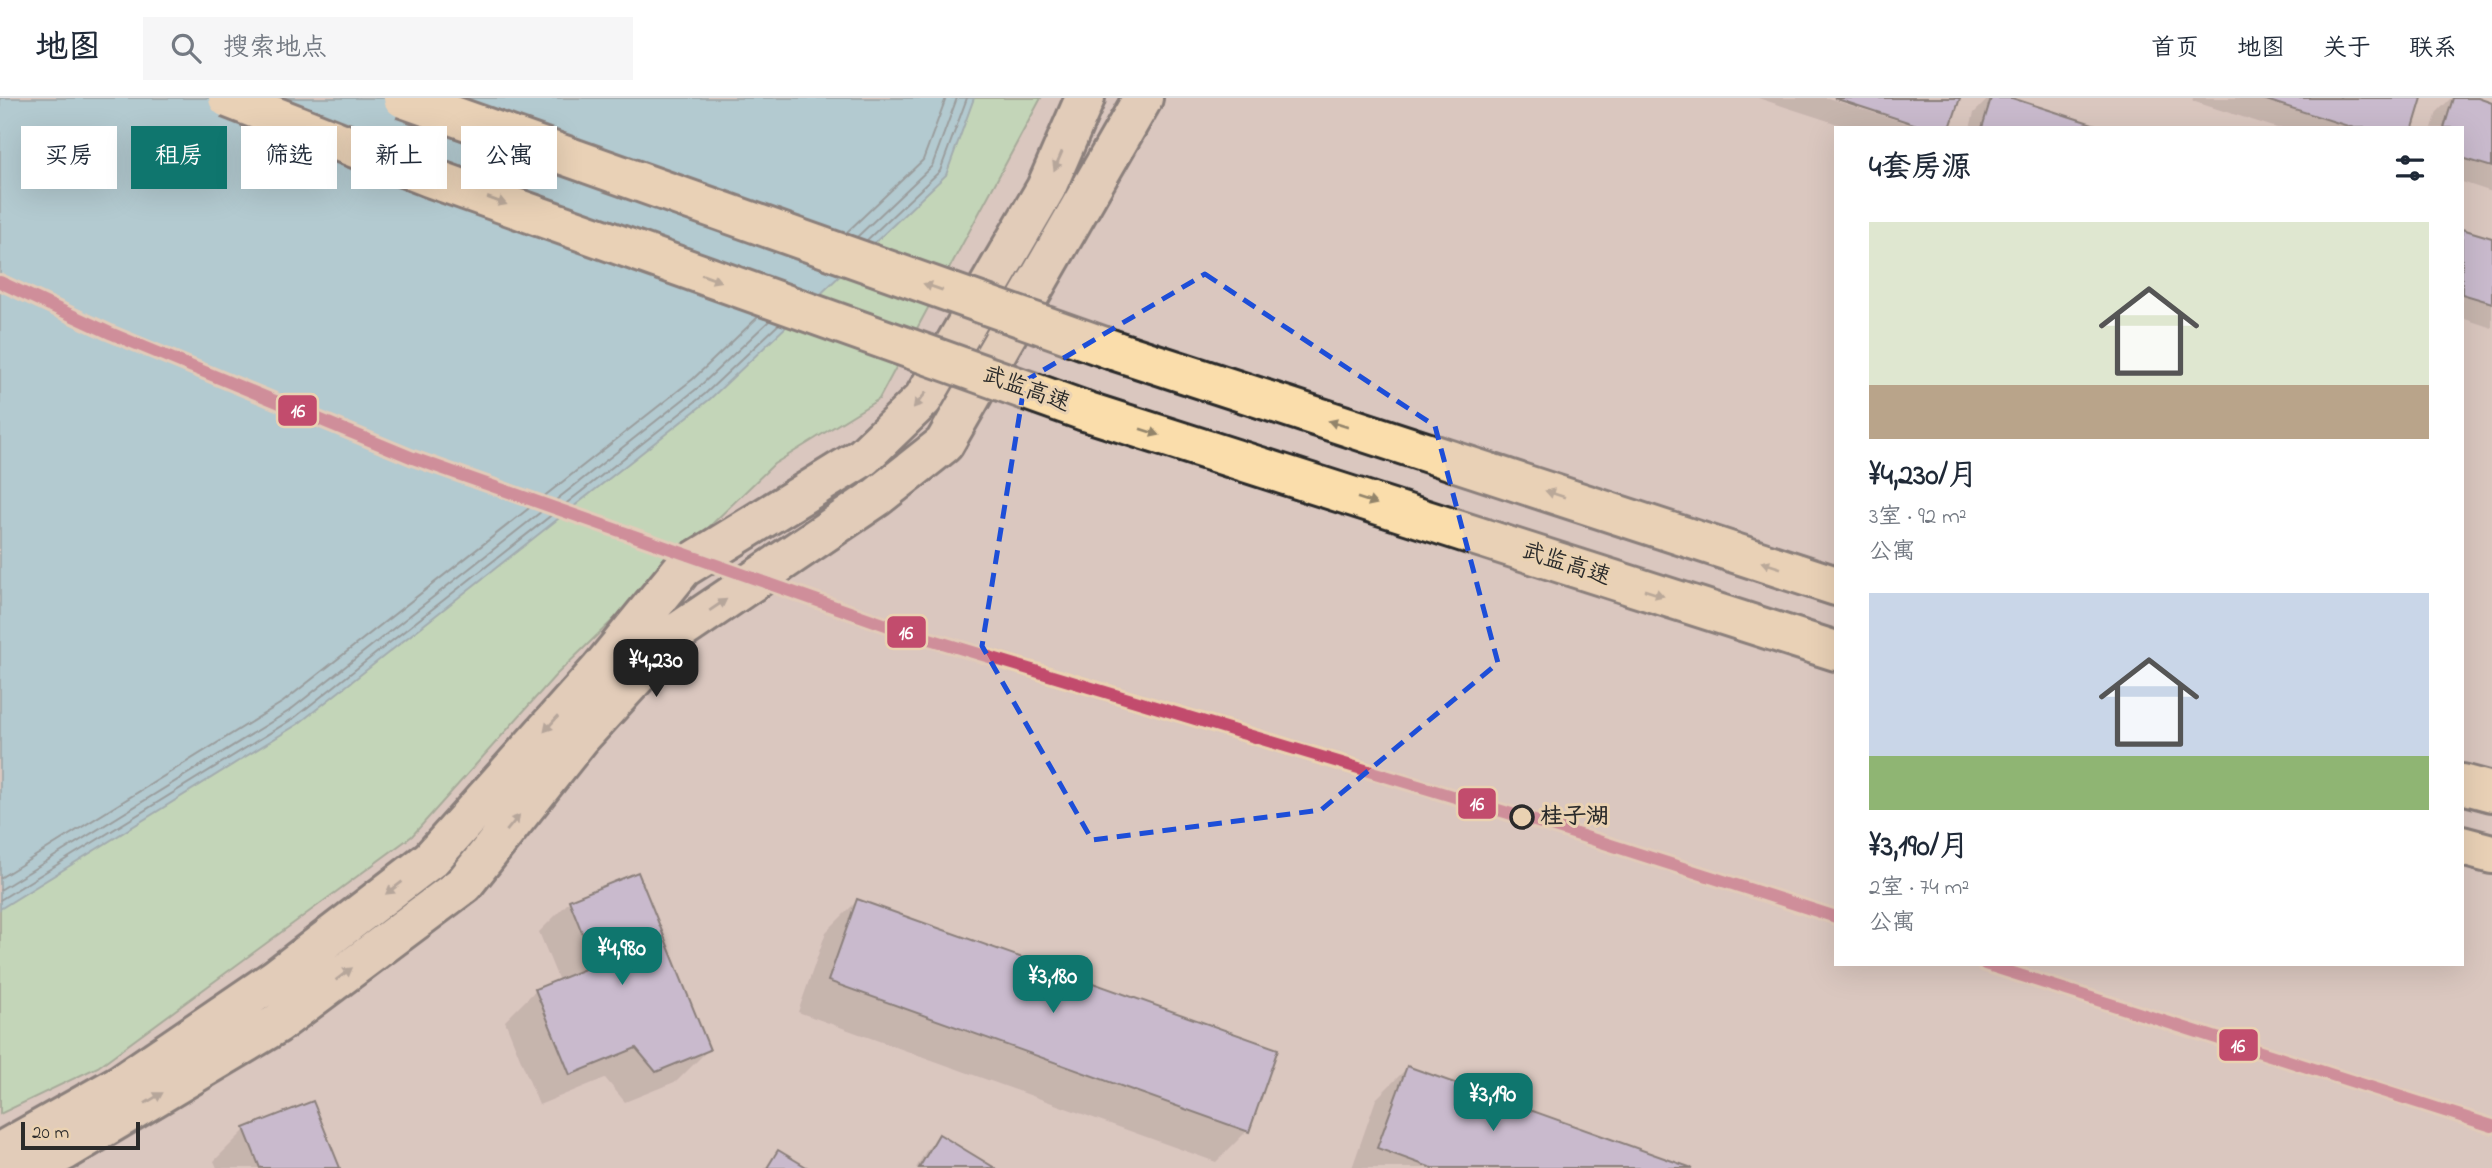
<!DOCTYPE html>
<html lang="zh">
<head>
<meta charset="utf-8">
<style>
	:root { --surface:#fff; --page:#f6f6f7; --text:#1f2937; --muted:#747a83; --line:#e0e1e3; --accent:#0f766e }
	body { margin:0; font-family:"Indie Flower","LXGW WenKai TC",sans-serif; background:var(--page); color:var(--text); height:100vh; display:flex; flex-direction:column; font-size:26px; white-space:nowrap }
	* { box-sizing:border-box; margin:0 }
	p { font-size:23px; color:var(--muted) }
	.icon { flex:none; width:38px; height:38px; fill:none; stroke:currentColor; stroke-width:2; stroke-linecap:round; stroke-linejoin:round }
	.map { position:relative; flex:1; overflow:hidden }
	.details { position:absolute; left:1834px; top:28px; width:630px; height:840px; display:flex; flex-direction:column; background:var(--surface); border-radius:0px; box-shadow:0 7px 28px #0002 }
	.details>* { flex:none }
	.banner { position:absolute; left:21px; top:28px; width:665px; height:63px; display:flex; gap:14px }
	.scale { position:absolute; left:21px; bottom:18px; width:119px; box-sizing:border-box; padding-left:7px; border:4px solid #2b2b2b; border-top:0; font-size:19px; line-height:24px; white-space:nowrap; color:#2b2b2b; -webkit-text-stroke:5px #ead2b2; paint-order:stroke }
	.price { position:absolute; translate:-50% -60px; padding:0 16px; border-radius:14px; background:var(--accent); color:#fff; font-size:23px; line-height:46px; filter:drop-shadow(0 2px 4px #0008) }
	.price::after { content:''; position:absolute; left:50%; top:42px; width:21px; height:16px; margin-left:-10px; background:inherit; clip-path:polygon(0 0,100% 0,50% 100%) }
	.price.selected { background:#222; color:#fff }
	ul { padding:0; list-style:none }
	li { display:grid; align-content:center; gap:14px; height:371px; padding:0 35px }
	li span { display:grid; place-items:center; height:217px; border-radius:0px; color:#555 }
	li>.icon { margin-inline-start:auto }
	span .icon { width:126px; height:126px; fill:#fffc; stroke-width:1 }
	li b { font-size:30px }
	h2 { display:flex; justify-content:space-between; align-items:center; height:84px; padding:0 35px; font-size:30px }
	.chip { padding:0 24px; border-radius:0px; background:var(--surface); box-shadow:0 7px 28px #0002; font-size:24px; line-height:63px }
	.chip.selected { background:var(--accent); color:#fff }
	header { display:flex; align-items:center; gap:42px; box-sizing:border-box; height:98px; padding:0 35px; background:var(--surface); border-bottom:2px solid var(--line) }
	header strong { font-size:33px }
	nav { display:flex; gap:38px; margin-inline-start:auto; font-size:24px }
	.search { width:490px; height:63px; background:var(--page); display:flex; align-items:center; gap:18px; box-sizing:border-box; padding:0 24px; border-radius:0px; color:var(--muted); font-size:26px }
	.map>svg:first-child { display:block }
</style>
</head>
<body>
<header>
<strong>地图</strong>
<div class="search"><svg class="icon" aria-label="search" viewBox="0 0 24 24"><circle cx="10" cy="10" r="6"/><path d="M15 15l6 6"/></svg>搜索地点</div>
<nav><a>首页</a><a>地图</a><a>关于</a><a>联系</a></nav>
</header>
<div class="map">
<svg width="2492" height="1070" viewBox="0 0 2492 1070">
	<rect width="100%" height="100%" fill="#dac7bf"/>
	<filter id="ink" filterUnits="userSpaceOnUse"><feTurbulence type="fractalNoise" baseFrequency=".0143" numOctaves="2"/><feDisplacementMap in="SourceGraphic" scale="14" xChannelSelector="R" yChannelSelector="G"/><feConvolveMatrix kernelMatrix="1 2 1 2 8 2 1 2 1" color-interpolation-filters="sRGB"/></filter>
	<g filter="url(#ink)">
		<!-- green -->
		<path fill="#a7e7af" stroke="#69896d" stroke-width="2" d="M893 0H1041L879 301 774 366 555 578 412 738 98 969 0 1016V724Z"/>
		<!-- water -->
		<path fill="#83cee4" stroke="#608d9a" stroke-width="2" d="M0 0H974L946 77 710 301 298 626 0 811Z"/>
		<!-- shadow -->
		<path fill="#0003" d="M1758 0H1828L1921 30H1850Z
			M1989 0H2006L2099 30H1970L1974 15Z
			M2193 0H2420L2411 30H2277L2192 3Z
			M2451 0H2472L2492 6V94L2462 84V30H2432L2437 14Z
			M2462 132 2492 142V230L2462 220Z
			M570 803 708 952 677 983 625 1004 605 980 539 1007 505 923 536 892 559 883 539 834Z
			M857 803 1247 1033 1216 1064 798 914 826 834Z
			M1407 970 1687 1070H1352L1376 1001Z
			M245 1032 338 1070H217L214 1063Z
			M939 1039 992 1070H916L927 1051Z"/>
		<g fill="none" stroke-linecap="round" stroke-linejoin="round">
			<!-- shore -->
			<path stroke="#4e6c75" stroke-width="2" d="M846 135 923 62 946 0
				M857 139 932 68 957 0
				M867 142 940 73 967 0
				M0 780 283 604 693 281 758 219
				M0 792 289 613 699 289 769 223
				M0 802 294 620 705 296 779 226"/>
		</g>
		<!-- building -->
		<path fill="#b4acdd" stroke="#2b2b2b" stroke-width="2" d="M1834 0H1960L1950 30H1926Z
			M1991 0H2012L2105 30H1982Z
			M2260 0H2422L2413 30H2354Z
			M2453 0H2478L2492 5V69L2462 60V30H2444Z
			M2462 131 2492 140V205L2462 196Z
			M638 774 710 952 656 974 636 950 570 977 535 891 595 867 569 802Z
			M857 801 1278 951 1249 1034 828 883Z
			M1407 968 1692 1070H1432L1377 1050Z
			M313 1003 340 1070H260L244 1030Z
			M939 1036 995 1070H919Z
			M778 1052 808 1070H767Z"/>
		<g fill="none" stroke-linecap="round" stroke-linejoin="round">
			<defs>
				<path id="minor" d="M0 1054 121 986 275 881 431 761 599 573 683 470 863 359 923 301 1046 90 1085 0
					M31 1070 66 1052 277 926 464 786 580 640 675 536 877 399 944 346 1143 0"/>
				<path id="motorway" d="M1113 252 1836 488
					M1085 313 1836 553
					M2462 686 2492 694
					M2462 748 2492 756"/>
			</defs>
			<!-- minor casing -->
			<use href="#minor" stroke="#2b2b2b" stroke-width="44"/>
			<!-- motorway casing -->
			<use href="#motorway" stroke="#2b2b2b" stroke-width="44"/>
			<!-- minor -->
			<use href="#minor" stroke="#ead2b2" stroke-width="38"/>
			<!-- motorway -->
			<use href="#motorway" stroke="#faddab" stroke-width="38"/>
			<defs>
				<path id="motorway-bridge" d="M228 0 429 79 1085 313
					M403 0 1113 252"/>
			</defs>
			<!-- motorway-bridge casing -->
			<use href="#motorway-bridge" stroke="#2b2b2b" stroke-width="44" stroke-linecap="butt"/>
			<!-- motorway-bridge -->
			<use href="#motorway-bridge" stroke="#faddab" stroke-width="38"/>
			<defs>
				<path id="metro-1" d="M0 184 110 235 413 360 906 534 1548 727 1836 819
					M1985 866 2492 1028"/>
			</defs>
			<!-- metro-1 casing -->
			<use href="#metro-1" stroke="#ead2b2" stroke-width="18"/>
			<!-- metro-1 -->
			<use href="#metro-1" stroke="#c24c6d" stroke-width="12"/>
		</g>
		<!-- one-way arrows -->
		<defs><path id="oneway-solid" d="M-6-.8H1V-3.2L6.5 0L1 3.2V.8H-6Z" transform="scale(1.75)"/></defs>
		<g fill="#8a7e6e">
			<use href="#oneway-solid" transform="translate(1058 63) rotate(113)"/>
			<use href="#oneway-solid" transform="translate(920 302) rotate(129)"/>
			<use href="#oneway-solid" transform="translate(718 507) rotate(-34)"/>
			<use href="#oneway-solid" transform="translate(551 626) rotate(132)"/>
			<use href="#oneway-solid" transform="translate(513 725) rotate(-51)"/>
			<use href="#oneway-solid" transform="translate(394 790) rotate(143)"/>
			<use href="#oneway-solid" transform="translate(344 876) rotate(-37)"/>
			<use href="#oneway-solid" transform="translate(154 1000) rotate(-31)"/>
		</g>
		<g fill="#92846b">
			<use href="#oneway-solid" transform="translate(497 103) rotate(20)"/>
			<use href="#oneway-solid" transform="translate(711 180) rotate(20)"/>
			<use href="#oneway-solid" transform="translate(933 189) rotate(-161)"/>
			<use href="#oneway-solid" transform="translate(1338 326) rotate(-162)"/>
			<use href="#oneway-solid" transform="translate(1150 334) rotate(18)"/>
			<use href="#oneway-solid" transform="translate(1555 396) rotate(-162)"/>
			<use href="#oneway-solid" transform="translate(1367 403) rotate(18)"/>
			<use href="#oneway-solid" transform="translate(1771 467) rotate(-162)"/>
			<use href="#oneway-solid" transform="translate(1654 495) rotate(18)"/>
		</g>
	</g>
	<!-- marked area -->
	<path d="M0 0H2492V1070H0ZM1205 176 1435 328 1498 565 1321 712 1092 742 982 548 1025 283Z" fill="#dac7bf" fill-opacity=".55" fill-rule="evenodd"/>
	<path fill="none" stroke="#1d4ed8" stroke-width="5" stroke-dasharray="14 9" stroke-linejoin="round" d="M1205 176 1435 328 1498 565 1321 712 1092 742 982 548 1025 283Z"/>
	<!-- markers -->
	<circle fill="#ead2b2" stroke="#2b2b2b" stroke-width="3.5" cx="1522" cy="719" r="11"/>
	<g text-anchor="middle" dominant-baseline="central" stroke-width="6" stroke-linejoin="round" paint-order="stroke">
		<!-- street labels -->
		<g font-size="23" fill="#2b2b2b" stroke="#ead2b2">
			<text transform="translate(1026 292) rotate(20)">武监高速</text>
			<text transform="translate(1566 467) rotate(18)">武监高速</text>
		</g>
		<!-- stop labels -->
		<g font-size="23" font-weight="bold" fill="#2b2b2b" stroke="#ead2b2" text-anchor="start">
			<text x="1540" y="719">桂子湖</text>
		</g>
	</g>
	<g stroke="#ead2b2" stroke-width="2.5">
		<rect x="277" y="296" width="41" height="33" rx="7" fill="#c24c6d"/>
		<rect x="886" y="517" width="41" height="34" rx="7" fill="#c24c6d"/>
		<rect x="1457" y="689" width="40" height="33" rx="7" fill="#c24c6d"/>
		<rect x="2218" y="930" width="41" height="34" rx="7" fill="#c24c6d"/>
	</g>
	<g font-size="19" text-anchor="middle" font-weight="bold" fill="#fff">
		<text x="298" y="319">16</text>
		<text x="906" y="541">16</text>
		<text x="1477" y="712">16</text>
		<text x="2238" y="954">16</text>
	</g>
</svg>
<div class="scale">20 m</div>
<b class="price selected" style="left:656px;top:601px">¥4,230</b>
<b class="price" style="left:622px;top:889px">¥4,980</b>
<b class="price" style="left:1053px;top:917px">¥3,180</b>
<b class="price" style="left:1493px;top:1035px">¥3,190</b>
<div class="banner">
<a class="chip">买房</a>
<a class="chip selected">租房</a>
<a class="chip">筛选</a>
<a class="chip">新上</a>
<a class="chip">公寓</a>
</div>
<section class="details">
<h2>4套房源<svg class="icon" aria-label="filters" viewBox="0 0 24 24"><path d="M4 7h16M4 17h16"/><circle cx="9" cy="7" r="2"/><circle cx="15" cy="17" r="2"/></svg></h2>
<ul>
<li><span style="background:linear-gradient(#dfe7d0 75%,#b9a48a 0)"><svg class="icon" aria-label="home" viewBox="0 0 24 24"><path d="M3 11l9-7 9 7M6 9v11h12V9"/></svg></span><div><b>¥4,230/月</b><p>3室 · 92 m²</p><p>公寓</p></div></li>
<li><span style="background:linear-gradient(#c9d6e8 75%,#8fb573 0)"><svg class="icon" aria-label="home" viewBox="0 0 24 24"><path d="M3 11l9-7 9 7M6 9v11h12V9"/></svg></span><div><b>¥3,190/月</b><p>2室 · 74 m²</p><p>公寓</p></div></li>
</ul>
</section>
</div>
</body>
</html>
